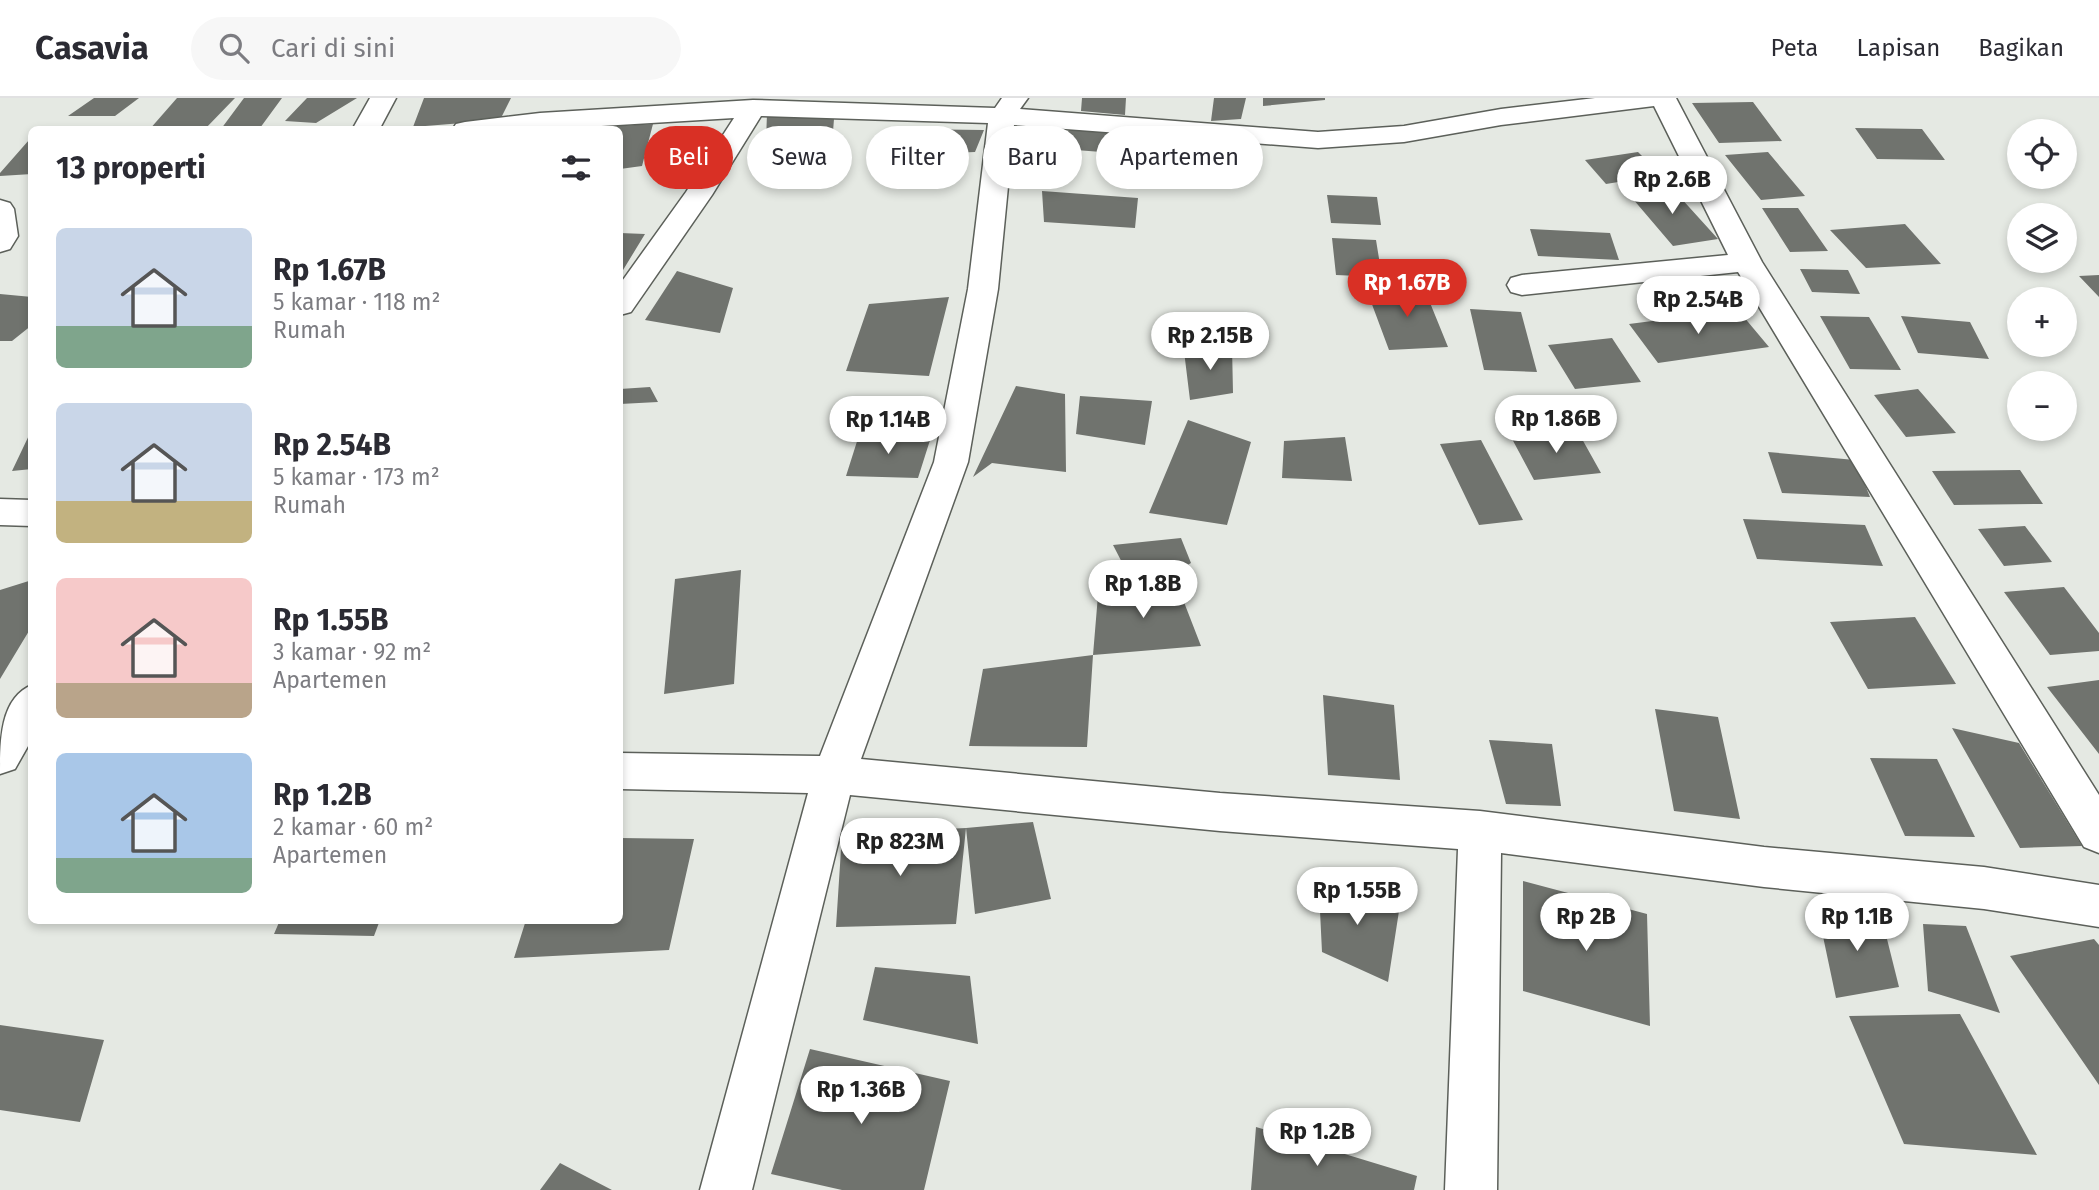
<!DOCTYPE html>
<html lang="id">
<head>
<meta charset="utf-8">
<style>
	:root { --surface:#fff; --page:#f7f7f7; --text:#2b2b33; --muted:#7c7c81; --line:#e1e1e2; --accent:#d93025 }
	body { margin:0; font-family:"Fira Sans",sans-serif; background:var(--page); color:var(--text); height:100vh; display:flex; flex-direction:column; font-size:26px; white-space:nowrap }
	* { box-sizing:border-box; margin:0 }
	p { font-size:23px; color:var(--muted) }
	.icon { flex:none; width:38px; height:38px; fill:none; stroke:currentColor; stroke-width:2; stroke-linecap:round; stroke-linejoin:round }
	.map { position:relative; flex:1; overflow:hidden }
	.drawer { position:absolute; left:28px; top:28px; width:595px; height:798px; display:flex; flex-direction:column; background:var(--surface); border-radius:10px; box-shadow:0 4px 10px #0003 }
	.drawer>* { flex:none }
	.top-card { position:absolute; left:644px; top:28px; width:665px; height:63px; display:flex; gap:14px }
	.tools { position:absolute; left:2007px; top:21px; display:grid; gap:14px }
	.tools a { display:grid; place-items:center; width:70px; height:70px; border-radius:50%; background:var(--surface); box-shadow:0 4px 10px #0003; font-size:35px }
	.price { position:absolute; translate:-50% -60px; padding:0 16px; border-radius:24px; background:#fff; color:#222; font-size:23px; line-height:46px; filter:drop-shadow(0 2px 4px #0008) }
	.price::after { content:''; position:absolute; left:50%; top:42px; width:21px; height:16px; margin-left:-10px; background:inherit; clip-path:polygon(0 0,100% 0,50% 100%) }
	.price.on { background:var(--accent); color:#fff }
	ul { padding:0; list-style:none }
	li { display:flex; align-items:center; gap:21px; height:175px; padding:0 28px }
	li span { display:grid; place-items:center; flex:none; width:196px; height:140px; border-radius:10px; color:#555 }
	li>.icon { margin-inline-start:auto }
	span .icon { width:84px; height:84px; fill:#fffc; stroke-width:1 }
	li b { font-size:30px }
	h2 { display:flex; justify-content:space-between; align-items:center; height:84px; padding:0 28px; font-size:30px }
	.tag { padding:0 24px; border-radius:32px; background:var(--surface); box-shadow:0 4px 10px #0003; font-size:24px; line-height:63px }
	.tag.on { background:var(--accent); color:#fff }
	header { display:flex; align-items:center; gap:42px; box-sizing:border-box; height:98px; padding:0 35px; background:var(--surface); border-bottom:2px solid var(--line) }
	header strong { font-size:33px }
	nav { display:flex; gap:38px; margin-inline-start:auto; font-size:24px }
	.search { width:490px; height:63px; background:var(--page); display:flex; align-items:center; gap:18px; box-sizing:border-box; padding:0 24px; border-radius:38px; color:var(--muted); font-size:26px }
	.map>svg:first-child { display:block }
</style>
</head>
<body>
<header>
<strong>Casavia</strong>
<div class="search"><svg class="icon" aria-label="search" viewBox="0 0 24 24"><circle cx="10" cy="10" r="6"/><path d="M15 15l6 6"/></svg>Cari di sini</div>
<nav><a>Peta</a><a>Lapisan</a><a>Bagikan</a></nav>
</header>
<div class="map">
<svg width="2099" height="1092" viewBox="0 0 2099 1092">
	<rect width="100%" height="100%" fill="#e5e9e3"/>
	<!-- building -->
	<path fill="#70736e" d="M94 0H139L115 18H68Z
		M177 0H235L204 32H149Z
		M244 0H282L260 30 221 31Z
		M307 0H357L316 25 285 23Z
		M424 0H511L500 22 413 29Z
		M1082 0H1126L1125 17 1081 13Z
		M1214 0H1246L1241 21 1211 23Z
		M1263 0H1325V2L1263 8Z
		M1753 4 1782 43 1719 45 1692 5Z
		M767 15 834 21 832 46 766 44Z
		M1071 24 1157 30 1153 58 1063 51Z
		M653 26 642 68 620 71V32L599 29Z
		M1855 30 1922 31 1945 62 1877 61Z
		M709 31 702 58 654 59 660 35Z
		M903 31 984 32 975 54 900 57Z
		M29 42 32 76 0 78V75Z
		M1638 54 1661 77 1606 86 1585 62Z
		M1768 54 1805 98 1761 102 1725 57Z
		M1670 88 1718 141 1673 148 1627 94Z
		M1042 93 1138 100 1135 130 1044 124Z
		M1327 97 1377 99 1381 127 1331 125Z
		M1762 110H1798L1828 153 1790 154Z
		M1905 126 1941 166 1866 170 1830 132Z
		M1530 131 1610 135 1619 162 1538 158Z
		M620 135 645 136 620 177Z
		M1332 140 1376 142 1382 179 1336 177Z
		M1800 171 1848 172 1860 196 1812 194Z
		M677 173 733 190 720 235 645 222Z
		M2099 177V199L2079 178Z
		M1424 190 1448 249 1389 252 1367 193Z
		M0 196 32 199V227L12 243H0Z
		M949 199 929 278 846 273 869 206Z
		M1470 211 1521 214 1537 274 1484 272Z
		M1738 212 1769 249 1658 265 1629 226Z
		M1820 218 1869 219 1901 272 1850 271Z
		M1901 218 1970 224 1989 261 1918 255Z
		M1612 240 1641 284 1575 291 1548 247Z
		M1232 248 1233 295 1190 302 1184 253Z
		M1016 288 1065 296 1066 374 992 365 973 379Z
		M650 289 658 304 620 306V291Z
		M1918 291 1956 335 1906 339 1874 297Z
		M1080 298 1152 303 1145 347 1076 336Z
		M1188 322 1251 344 1227 427 1149 415Z
		M32 331V371L12 373Z
		M1577 332 1601 375 1534 382 1511 339Z
		M860 334 931 339 918 380 846 378Z
		M1345 339 1352 383 1282 380 1284 343Z
		M1481 342 1523 422 1479 427 1440 346Z
		M1768 354 1855 362 1870 399 1782 395Z
		M2020 372 2043 406 1954 407 1932 373Z
		M1743 421 1865 427 1883 468 1757 461Z
		M2025 428 2052 464 2004 468 1978 431Z
		M1181 440 1191 465 1174 475 1129 478 1113 447Z
		M741 472 734 586 664 596 675 481Z
		M1175 481 1201 548 1093 557 1098 497Z
		M32 482V528L0 581V492Z
		M2064 489 2099 535V553L2050 557 2004 494Z
		M1915 519 1956 586 1868 591 1830 524Z
		M1093 557 1087 649 969 648 983 571Z
		M2099 582V656L2047 589Z
		M1323 597 1394 607 1400 682 1328 677Z
		M1655 611 1718 619 1740 721 1674 713Z
		M1952 630 2019 645 2082 748 2020 750Z
		M1489 642 1552 646 1561 708 1506 706Z
		M1870 660 1937 661 1975 739 1905 738Z
		M1033 724 1051 801 975 816 966 730Z
		M966 730 956 826 836 829 842 736Z
		M620 740 694 741 669 852 514 860 526 822H620Z
		M1318 772 1399 813 1388 884 1322 854Z
		M1523 783 1647 816 1650 928 1523 893Z
		M1817 810 1882 821 1899 889 1836 900Z
		M280 822H380L374 838 274 836Z
		M1923 826 1966 828 2000 915 1928 893Z
		M2094 841 2099 847V987L2010 858Z
		M875 869 970 878 978 946 863 922Z
		M1960 916 2037 1057 1904 1046 1849 918Z
		M0 927 104 942 80 1024 0 1012Z
		M810 951 950 983 924 1092H842L771 1076Z
		M1256 1029 1417 1078 1414 1092H1251Z
		M560 1065 612 1092H540Z"/>
	<g fill="none" stroke-linecap="round" stroke-linejoin="round">
		<defs>
			<path id="street" d="M370 0H396L379 32H352Z
				M1002 0H1028L1020 11 1318 34 1404 28 1501 11 1595 0H1676L1762 164 2099 697V755L2084 749 1738 174 1522 197 1511 194 1507 187 1511 180 1522 177 1728 157 1654 8 1501 27 1404 44 1318 50 1014 27 998 191 968 364 861 661 1220 695 1480 713 1764 749 1984 769 2099 787V829L1984 811 1764 789 1501 755 1497 1092H1445L1458 751 1220 733 850 697 752 1092H700L808 695 620 691V655L820 658 934 364 968 191 988 25 761 18 712 97 631 214 620 217V186L686 94 734 20 535 32H452L456 26 465 24 540 15 753 2 995 10Z
				M0 102 10 105 14 111 18 138 10 151 0 154Z
				M0 401 32 402V428L0 427Z
				M32 587V641L15 671 0 676C0 643 0 600 32 587Z"/>
		</defs>
		<!-- street casing -->
		<use href="#street" stroke="#5c605a" stroke-width="3"/>
		<!-- street -->
		<use href="#street" fill="#fff" fill-rule="evenodd"/>
	</g>
</svg>
<div class="tools">
<a><svg class="icon" aria-label="locate" viewBox="0 0 24 24"><circle cx="12" cy="12" r="6"/><path d="M12 2v4M12 18v4M2 12h4M18 12h4"/></svg></a>
<a><svg class="icon" aria-label="layers" viewBox="0 0 24 24"><path d="M12 4l9 5-9 5-9-5zM3 14l9 5 9-5"/></svg></a>
<a>+</a>
<a>−</a>
</div>
<b class="price" style="left:1672px;top:118px">Rp 2.6B</b>
<b class="price on" style="left:1407px;top:221px">Rp 1.67B</b>
<b class="price" style="left:1698px;top:238px">Rp 2.54B</b>
<b class="price" style="left:1210px;top:274px">Rp 2.15B</b>
<b class="price" style="left:1556px;top:357px">Rp 1.86B</b>
<b class="price" style="left:888px;top:358px">Rp 1.14B</b>
<b class="price" style="left:1143px;top:522px">Rp 1.8B</b>
<b class="price" style="left:900px;top:780px">Rp 823M</b>
<b class="price" style="left:1357px;top:829px">Rp 1.55B</b>
<b class="price" style="left:1586px;top:855px">Rp 2B</b>
<b class="price" style="left:1857px;top:855px">Rp 1.1B</b>
<b class="price" style="left:861px;top:1028px">Rp 1.36B</b>
<b class="price" style="left:1317px;top:1070px">Rp 1.2B</b>
<div class="top-card">
<a class="tag on">Beli</a>
<a class="tag">Sewa</a>
<a class="tag">Filter</a>
<a class="tag">Baru</a>
<a class="tag">Apartemen</a>
</div>
<section class="drawer">
<h2>13 properti<svg class="icon" aria-label="filters" viewBox="0 0 24 24"><path d="M4 7h16M4 17h16"/><circle cx="9" cy="7" r="2"/><circle cx="15" cy="17" r="2"/></svg></h2>
<ul>
<li><span style="background:linear-gradient(#c9d6e8 70%,#7fa58c 0)"><svg class="icon" aria-label="home" viewBox="0 0 24 24"><path d="M3 11l9-7 9 7M6 9v11h12V9"/></svg></span><div><b>Rp 1.67B</b><p>5 kamar · 118 m²</p><p>Rumah</p></div></li>
<li><span style="background:linear-gradient(#c9d6e8 70%,#c2b280 0)"><svg class="icon" aria-label="home" viewBox="0 0 24 24"><path d="M3 11l9-7 9 7M6 9v11h12V9"/></svg></span><div><b>Rp 2.54B</b><p>5 kamar · 173 m²</p><p>Rumah</p></div></li>
<li><span style="background:linear-gradient(#f6c9c9 75%,#b9a48a 0)"><svg class="icon" aria-label="home" viewBox="0 0 24 24"><path d="M3 11l9-7 9 7M6 9v11h12V9"/></svg></span><div><b>Rp 1.55B</b><p>3 kamar · 92 m²</p><p>Apartemen</p></div></li>
<li><span style="background:linear-gradient(#a9c7e8 75%,#7fa58c 0)"><svg class="icon" aria-label="home" viewBox="0 0 24 24"><path d="M3 11l9-7 9 7M6 9v11h12V9"/></svg></span><div><b>Rp 1.2B</b><p>2 kamar · 60 m²</p><p>Apartemen</p></div></li>
</ul>
</section>
</div>
</body>
</html>
